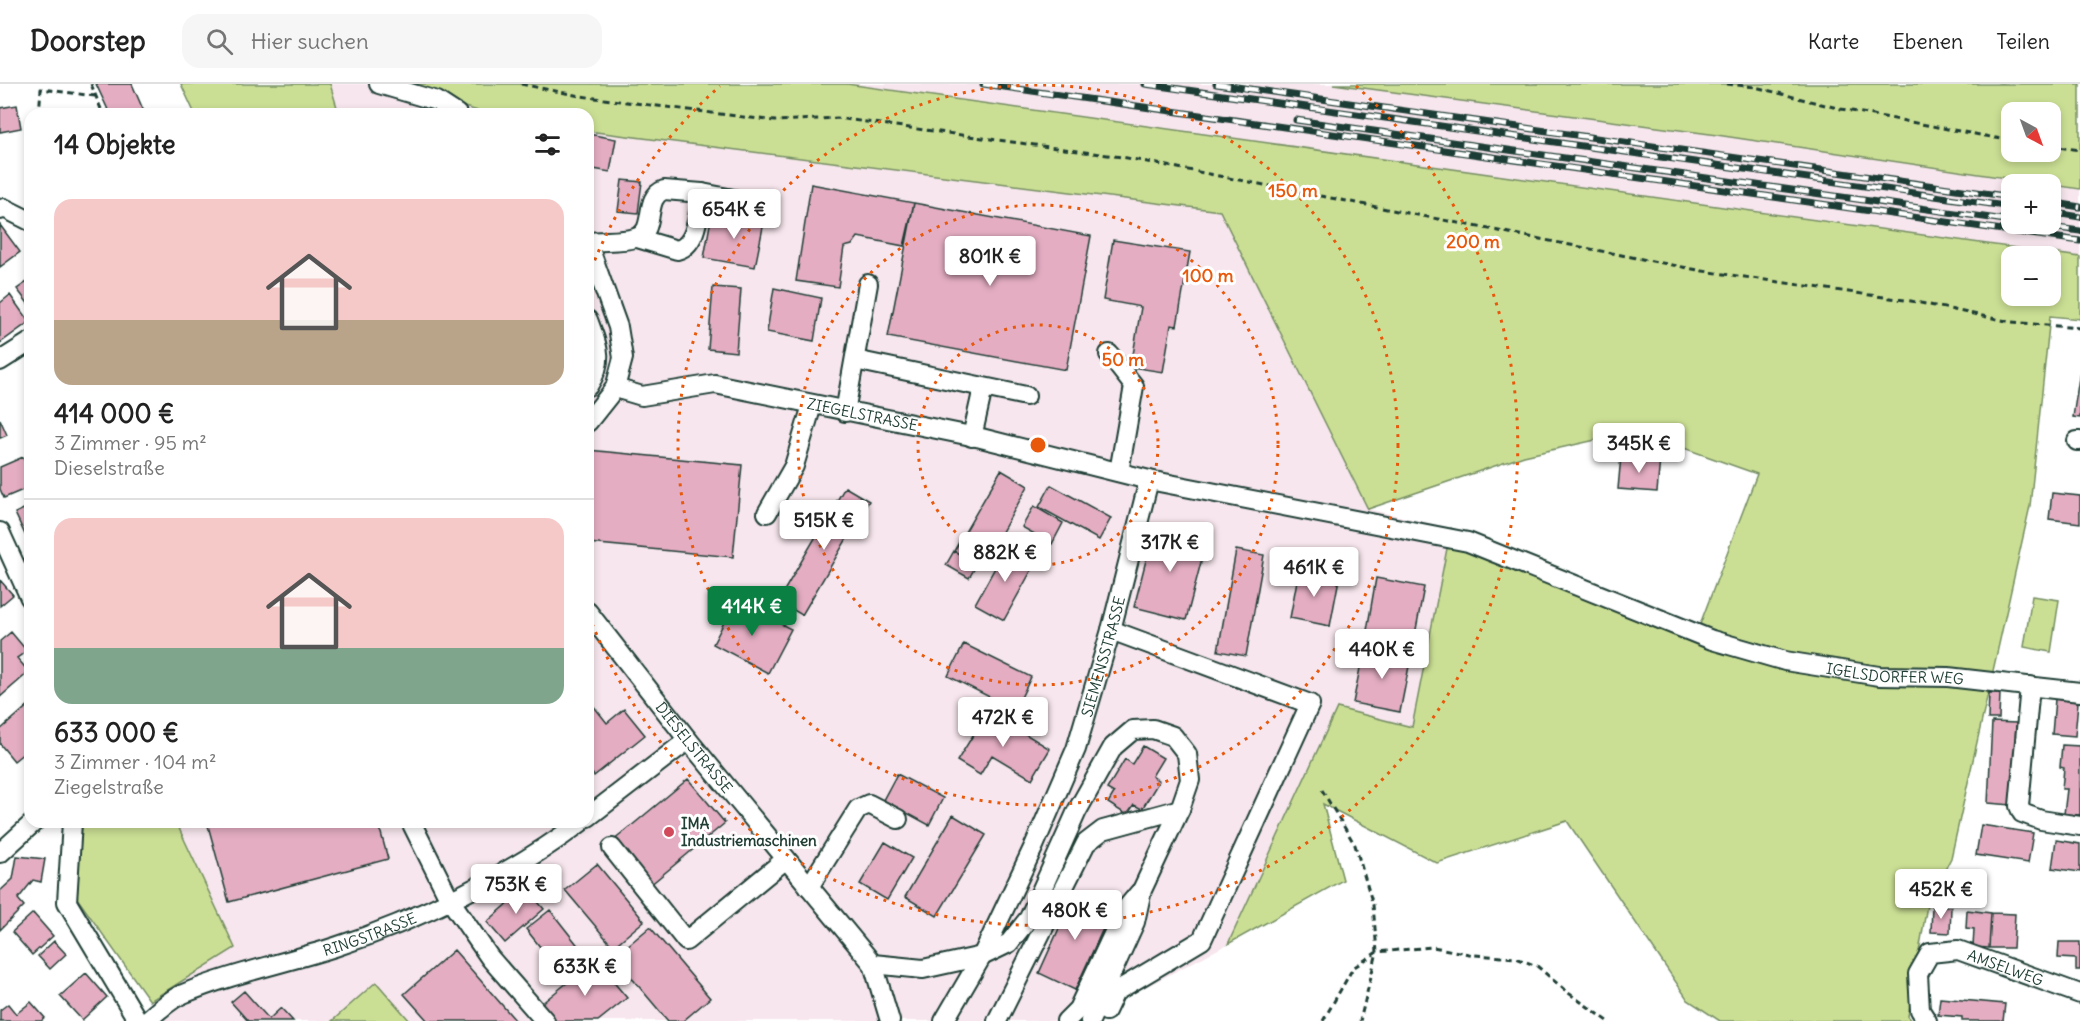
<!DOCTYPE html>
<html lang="de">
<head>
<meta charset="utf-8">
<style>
	:root { --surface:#fff; --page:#f6f6f6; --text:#222; --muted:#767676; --line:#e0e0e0; --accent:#0b8043 }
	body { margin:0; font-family:Delius,sans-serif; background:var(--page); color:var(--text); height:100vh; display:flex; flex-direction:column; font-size:22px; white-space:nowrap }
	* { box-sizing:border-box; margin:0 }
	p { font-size:20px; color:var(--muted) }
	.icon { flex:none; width:33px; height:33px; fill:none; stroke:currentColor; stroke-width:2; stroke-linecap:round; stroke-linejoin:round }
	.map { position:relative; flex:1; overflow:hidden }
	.side { position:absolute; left:24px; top:24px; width:570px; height:720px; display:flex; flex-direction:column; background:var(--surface); border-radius:18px; box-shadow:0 3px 9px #0003 }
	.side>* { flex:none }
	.needle { width:39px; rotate:139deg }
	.controls { position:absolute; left:2001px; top:18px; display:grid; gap:12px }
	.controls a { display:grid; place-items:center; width:60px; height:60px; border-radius:12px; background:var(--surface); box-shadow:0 3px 9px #0003; font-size:30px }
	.price { position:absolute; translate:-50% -51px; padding:0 14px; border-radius:6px; background:#fff; color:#222; font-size:20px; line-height:39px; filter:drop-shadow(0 2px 3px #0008) }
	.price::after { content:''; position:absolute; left:50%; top:36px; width:18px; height:14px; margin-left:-9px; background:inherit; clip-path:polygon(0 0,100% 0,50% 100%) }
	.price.active { background:var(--accent); color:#fff }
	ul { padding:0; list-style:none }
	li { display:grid; align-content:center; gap:12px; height:318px; padding:0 30px }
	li+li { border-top:2px solid var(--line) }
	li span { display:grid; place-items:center; height:186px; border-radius:18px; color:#555 }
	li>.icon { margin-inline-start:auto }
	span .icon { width:108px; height:108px; fill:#fffc; stroke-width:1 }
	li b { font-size:26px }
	h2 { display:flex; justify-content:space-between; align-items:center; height:72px; padding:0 30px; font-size:26px }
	header { display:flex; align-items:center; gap:36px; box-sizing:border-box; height:84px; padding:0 30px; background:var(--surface); border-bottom:2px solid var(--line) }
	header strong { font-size:28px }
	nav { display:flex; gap:33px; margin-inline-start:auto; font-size:21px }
	.search { width:420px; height:54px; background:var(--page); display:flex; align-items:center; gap:15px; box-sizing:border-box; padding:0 21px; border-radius:18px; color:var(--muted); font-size:22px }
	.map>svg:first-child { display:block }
</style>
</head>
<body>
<header>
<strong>Doorstep</strong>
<div class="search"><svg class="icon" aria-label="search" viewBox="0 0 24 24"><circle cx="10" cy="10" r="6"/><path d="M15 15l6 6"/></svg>Hier suchen</div>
<nav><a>Karte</a><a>Ebenen</a><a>Teilen</a></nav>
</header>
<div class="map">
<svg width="2080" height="937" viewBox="0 0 2080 937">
	<rect width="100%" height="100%" fill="#fff"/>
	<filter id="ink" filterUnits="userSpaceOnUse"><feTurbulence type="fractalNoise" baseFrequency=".0167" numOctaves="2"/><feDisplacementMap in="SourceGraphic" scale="12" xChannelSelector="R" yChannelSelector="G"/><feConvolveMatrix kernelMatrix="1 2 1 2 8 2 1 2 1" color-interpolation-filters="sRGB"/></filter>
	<g filter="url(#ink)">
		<!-- built -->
		<path fill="#f7e6ed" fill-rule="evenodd" d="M330 0H387L488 30H339Z
			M847 0H1333L1710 50 2080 105V173ZM2012 100H2050V140H2012Z
			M588 47 1220 127 1368 425 1451 444 1412 644 1337 624 1228 860 1119 917 1110 937H158L150 917 234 864 176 738H588Z"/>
		<!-- green -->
		<path fill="#cbdf94" stroke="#758e64" stroke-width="1.5" fill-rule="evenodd" d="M181 0H330L339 30H195Z
			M387 0H847L2080 173V235L2050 232 2030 422 1951 774 1927 821 1908 932 1912 937H1720L1688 916 1567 737 1437 779 1323 720 1343 796 1228 860 1337 624 1412 643 1451 444 1699 543 1757 390 1636 347 1524 372 1368 425 1220 127 588 47V30H488ZM2012 172H2050V212H2012Z
			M1333 0H2080V105L1710 50ZM2050 28V68H2012V28Z
			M2032 512 2059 516 2051 568 2024 563Z
			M82 738H176L235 864 150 917 77 814Z
			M376 898 410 937H332Z"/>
		<!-- building -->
		<path fill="#e4adc2" stroke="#1f3d34" stroke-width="1.5" d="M96 0H132L145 30H110Z
			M17 21 21 44 0 48V24Z
			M588 50 616 55 610 88 588 84Z
			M622 96 642 98 638 129 618 127Z
			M811 100 914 119 904 162 858 153 852 161 844 163 838 203 796 197Z
			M914 119 1091 152 1066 286 888 253Z
			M712 129 764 138 755 183 704 174Z
			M0 141 20 168 0 183Z
			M1113 156 1190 168 1177 242 1171 241 1163 288 1131 283 1141 223 1103 216Z
			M30 196V222L17 205Z
			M713 203 741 205 736 268 708 265Z
			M774 204 821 214 814 257 767 248Z
			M10 211 29 238 0 259V219Z
			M2080 287V334L2073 333Z
			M0 335 7 351 0 354Z
			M588 366 742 381 733 473 588 459Z
			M1621 372 1660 375 1657 408 1618 405Z
			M23 373 30 389V403L4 414 0 405V383Z
			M1001 386 1028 402 982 483 954 467Z
			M1051 401 1111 434 1099 456 1039 423Z
			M845 403 869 417 802 531 778 517Z
			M2052 409 2080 412V439L2049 435Z
			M30 422V453L27 455 15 429Z
			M1034 422 1063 439 1052 460 1022 443Z
			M1155 441 1207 455 1186 536 1134 523Z
			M1007 462 1036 478 1004 536 975 520Z
			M1236 466 1264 471 1246 572 1218 567Z
			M954 467 977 480 969 494 946 481Z
			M1299 486 1339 495 1330 542 1290 534Z
			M1376 494 1424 503 1411 572 1364 564Z
			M0 496 13 511 0 522Z
			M735 517 791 545 768 589 713 560Z
			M11 548 27 567 17 574 29 588 0 613V557Z
			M964 560 1031 593 1015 626 948 592Z
			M1364 564 1411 572 1400 628 1353 619Z
			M1989 609H2000L1999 635H1988Z
			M2055 615 2078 618 2075 652 2052 650Z
			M30 620V664L14 677 0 660V646Z
			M592 620 607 639 624 625 645 651 594 692 588 684V623Z
			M988 627 1050 665 1032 695 992 671 980 691 957 677Z
			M1992 638 2016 639 2012 721 1988 719Z
			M2062 661 2080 662V731L2064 730 2067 705H2062L2064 684 2060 683Z
			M1143 662 1163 674 1152 692 1159 697 1142 725 1134 721 1127 731 1108 719 1114 709 1107 705 1125 675 1132 680Z
			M897 690 943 714 929 741 883 716Z
			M688 695 725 739 649 802 613 757Z
			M953 731 986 751 937 832 905 813Z
			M207 738H378L388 775 229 818Z
			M1981 741 2033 749 2028 779 1976 771Z
			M2056 756 2080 760V788L2052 784Z
			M885 758 912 774 887 816 860 800Z
			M17 772 45 775 41 798 33 796 18 815 24 822 0 846V807L13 795Z
			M597 780 644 837 613 863 565 806Z
			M526 804 544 825 505 859 487 838Z
			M1075 809 1112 825 1075 906 1039 889Z
			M1932 822 1951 823 1950 849 1931 848Z
			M550 826 587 873 563 892 526 845Z
			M1967 826 1991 829 1989 864 1973 863 1974 845 1966 844Z
			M33 829 53 852 32 871 12 848Z
			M1991 829 2015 830 2013 864H1989Z
			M650 843 710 914 683 937H668L614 873Z
			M54 857 66 870 50 885 38 872Z
			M2059 858H2080V886H2076V875L2058 874Z
			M454 866 516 937H428L404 910Z
			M595 876 627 914 598 937H555L541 920Z
			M86 889 107 913 82 936 60 912Z
			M244 907 269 935 281 924 293 937H248L231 918Z
			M1940 914 2005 920 2003 937H1962V933L1938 931Z
			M31 918 45 934 41 937H0V926L8 920 16 930Z"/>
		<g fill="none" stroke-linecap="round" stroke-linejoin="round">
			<defs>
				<g id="minor">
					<path d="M379 0 437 17 457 30"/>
					<path d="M0 126 4 124 30 137"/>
					<path d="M637 154 677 166C698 161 698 127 702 109L749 118"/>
					<path d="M588 158C603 156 621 158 635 154 658 148 642 114 664 106L702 109"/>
					<path d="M588 160 618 243 623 274 615 304"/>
					<path d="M588 236C598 263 605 276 588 302"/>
					<path d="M1109 270 1134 302 1119 388"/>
					<path d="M855 276 1026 312"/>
					<path d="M0 277 30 258"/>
					<path d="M845 328 868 200"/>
					<path id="s1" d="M588 338 615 304 642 312 715 300 981 354 1149 396 1468 458 1712 556 1785 577 1879 592 1948 593 2080 608"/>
					<path d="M972 353 983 304"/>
					<path d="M2077 357H2080"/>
					<path d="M767 429 794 382 812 321"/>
					<path d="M0 448 30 514"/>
					<path id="s2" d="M588 528 688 656 873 880 923 885 982 872 1009 859 1029 834 1077 727 1113 663 1133 646 1153 645 1173 652 1187 670 1190 696 1180 725 1142 806 1135 838 1090 937"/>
					<path d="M2030 602 2019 722 2022 729 2041 736 2080 742"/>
					<path d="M588 733 688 656"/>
					<path d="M72 738 67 818 138 937"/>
					<path d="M411 738 450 816 490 874 545 937"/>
					<path d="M612 764 686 857 786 775"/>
					<path d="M0 769 34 738"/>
					<path d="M809 803 858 725 869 720 898 735"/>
					<path d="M873 880 890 937"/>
					<path d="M1106 927 1115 908 1202 856 1310 620 1111 546"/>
					<path id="s3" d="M146 937C157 928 170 915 183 910 230 890 285 879 335 863 416 837 513 790 581 738"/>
					<path id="s4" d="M944 937 982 872 1034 762 1076 665 1111 546 1149 396"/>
					<path d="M997 937 1086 759 1103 746 1180 725"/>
					<path d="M1066 937 1078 925 1124 827 1139 809"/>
					<path id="s5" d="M1927 937 1920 926 1918 890 1930 869 1958 866 2080 910"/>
				</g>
			</defs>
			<!-- minor casing -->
			<use href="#minor" stroke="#1f3d34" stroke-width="22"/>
			<!-- path -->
			<path stroke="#1f3d34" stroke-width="3" stroke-dasharray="6 4.5" stroke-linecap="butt" d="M91 0 103 30
				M521 0 580 12 775 37 837 34 1122 73 1703 187 1911 217 2011 238 2080 244
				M1727 0 1755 3 1841 25 2012 57
				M39 30 41 5 95 12
				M2050 62 2080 66
				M1322 706 1355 761 1373 821 1377 868 1360 937
				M1323 937 1353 884 1377 868 1433 863 1474 871 1516 874 1537 882 1567 908 1608 937"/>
			<!-- minor -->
			<use href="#minor" stroke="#fff" stroke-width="18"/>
			<defs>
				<path id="rail" d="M983 0 2080 157
					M1145 0 2012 123
					M1216 0 2012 113
					M1296 36 2012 137
					M2050 118 2080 123
					M2050 128 2080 133
					M2028 140 2080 147"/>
			</defs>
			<!-- rail casing -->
			<use href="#rail" stroke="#1f3d34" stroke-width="7"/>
			<!-- rail -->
			<use href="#rail" stroke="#fff" stroke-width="4.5" stroke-dasharray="14" stroke-linecap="butt"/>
		</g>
	</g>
	<!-- distance rings -->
	<g fill="none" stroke="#e8590c" stroke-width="3" stroke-dasharray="3 6">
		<circle cx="1038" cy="361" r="120"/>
		<circle cx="1038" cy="361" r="240"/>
		<circle cx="1038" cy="361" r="360"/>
		<path d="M588 193A480 480 0 0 1 720 2M1356 2A480 480 0 1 1 588 529"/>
	</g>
	<!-- markers -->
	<circle fill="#d1495b" stroke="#fff" stroke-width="2" cx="669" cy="748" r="6"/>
	<g text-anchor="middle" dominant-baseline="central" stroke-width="6" stroke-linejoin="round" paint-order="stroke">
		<!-- street labels -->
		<g font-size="15" fill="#1f3d34" stroke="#fff">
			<text stroke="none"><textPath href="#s1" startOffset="296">ZIEGELSTRASSE</textPath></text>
			<text stroke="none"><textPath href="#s4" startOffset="399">SIEMENSSTRASSE</textPath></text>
			<text stroke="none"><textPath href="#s1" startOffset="1365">IGELSDORFER WEG</textPath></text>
			<text stroke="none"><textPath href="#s2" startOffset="172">DIESELSTRASSE</textPath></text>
			<text stroke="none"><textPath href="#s3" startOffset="242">RINGSTRASSE</textPath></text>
			<text stroke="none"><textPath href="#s5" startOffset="152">AMSELWEG</textPath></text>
		</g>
		<!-- poi labels -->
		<g font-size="15" font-weight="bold" fill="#1f3d34" stroke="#fff" text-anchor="start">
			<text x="681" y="739">IMA<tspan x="681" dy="17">Industriemaschinen</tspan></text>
		</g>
	</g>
	<circle cx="1038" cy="361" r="9" fill="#e8590c" stroke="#fff" stroke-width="3"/>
	<g font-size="18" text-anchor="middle" font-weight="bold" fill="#e8590c" stroke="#fff" stroke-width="6" stroke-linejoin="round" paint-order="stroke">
		<text x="1293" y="113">150 m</text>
		<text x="1473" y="164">200 m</text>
		<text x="1208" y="198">100 m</text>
		<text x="1123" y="282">50 m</text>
	</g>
</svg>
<div class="controls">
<a><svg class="needle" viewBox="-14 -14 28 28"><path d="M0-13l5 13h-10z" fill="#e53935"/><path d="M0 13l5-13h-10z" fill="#767676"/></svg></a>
<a>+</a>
<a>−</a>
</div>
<b class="price" style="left:734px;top:156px">654K €</b>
<b class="price" style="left:990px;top:203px">801K €</b>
<b class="price" style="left:1639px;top:390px">345K €</b>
<b class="price" style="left:824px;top:467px">515K €</b>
<b class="price" style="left:1170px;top:489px">317K €</b>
<b class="price" style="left:1005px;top:499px">882K €</b>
<b class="price" style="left:1314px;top:514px">461K €</b>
<b class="price active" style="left:752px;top:553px">414K €</b>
<b class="price" style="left:1382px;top:596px">440K €</b>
<b class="price" style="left:1003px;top:664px">472K €</b>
<b class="price" style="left:516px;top:831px">753K €</b>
<b class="price" style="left:1941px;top:836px">452K €</b>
<b class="price" style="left:1075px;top:857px">480K €</b>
<b class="price" style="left:585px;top:913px">633K €</b>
<section class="side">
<h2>14 Objekte<svg class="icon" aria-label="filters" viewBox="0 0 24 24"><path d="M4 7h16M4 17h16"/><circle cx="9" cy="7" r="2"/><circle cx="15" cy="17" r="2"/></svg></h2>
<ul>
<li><span style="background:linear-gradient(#f6c9c9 65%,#b9a48a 0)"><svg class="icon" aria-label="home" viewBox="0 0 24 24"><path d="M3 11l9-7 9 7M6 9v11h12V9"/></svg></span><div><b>414 000 €</b><p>3 Zimmer · 95 m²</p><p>Dieselstraße</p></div></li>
<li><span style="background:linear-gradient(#f6c9c9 70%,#7fa58c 0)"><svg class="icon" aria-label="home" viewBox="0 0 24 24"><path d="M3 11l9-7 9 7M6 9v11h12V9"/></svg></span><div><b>633 000 €</b><p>3 Zimmer · 104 m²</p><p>Ziegelstraße</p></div></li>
</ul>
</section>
</div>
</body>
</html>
